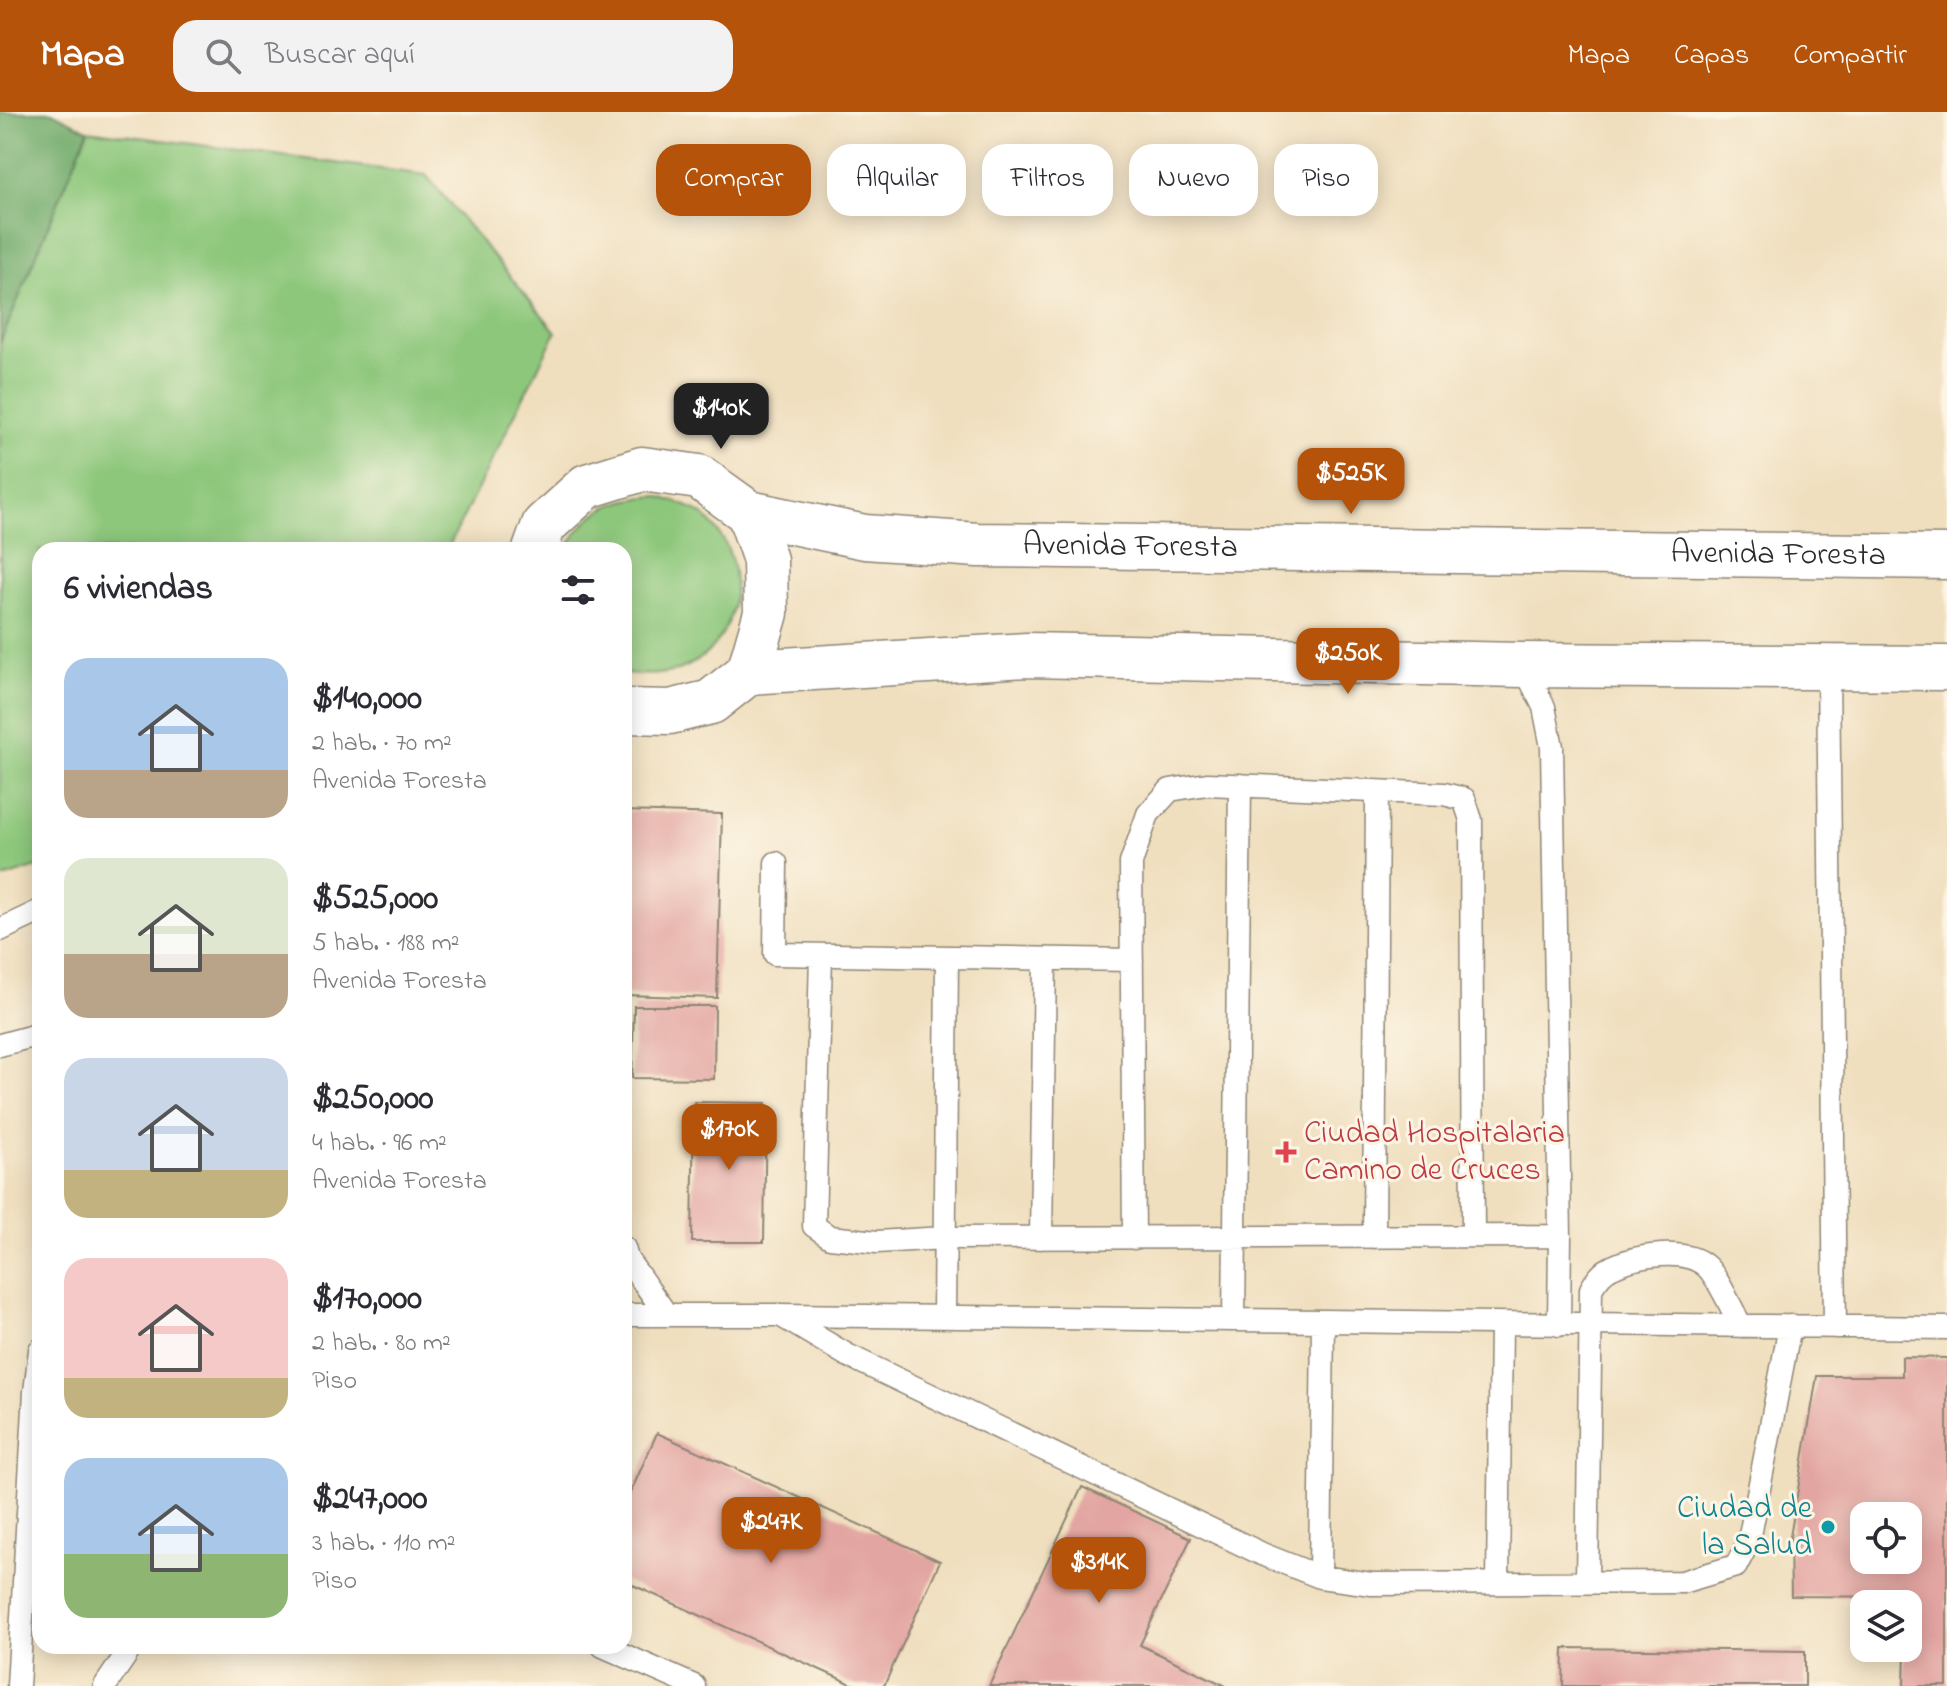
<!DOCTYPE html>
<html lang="es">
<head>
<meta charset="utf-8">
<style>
	:root { --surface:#fff; --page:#f2f2f3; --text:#2b2b33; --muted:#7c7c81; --accent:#b45309 }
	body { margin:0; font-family:"Indie Flower",sans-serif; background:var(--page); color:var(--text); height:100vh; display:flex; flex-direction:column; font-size:30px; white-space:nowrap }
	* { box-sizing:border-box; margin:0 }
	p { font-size:26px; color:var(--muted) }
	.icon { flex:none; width:44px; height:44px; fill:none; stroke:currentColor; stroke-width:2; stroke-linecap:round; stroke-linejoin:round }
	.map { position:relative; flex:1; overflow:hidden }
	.side { position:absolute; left:32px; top:430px; width:600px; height:1112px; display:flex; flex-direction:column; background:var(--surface); border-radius:24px; box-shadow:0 4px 20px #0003 }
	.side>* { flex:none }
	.banner { position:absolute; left:656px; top:32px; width:760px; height:72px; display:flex; gap:16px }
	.buttons { position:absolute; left:1850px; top:1390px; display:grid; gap:16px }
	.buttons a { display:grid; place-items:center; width:72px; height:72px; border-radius:16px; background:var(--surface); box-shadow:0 4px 20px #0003; font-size:40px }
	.price { position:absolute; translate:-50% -68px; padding:0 18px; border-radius:16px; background:var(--accent); color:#fff; font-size:26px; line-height:52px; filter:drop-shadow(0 2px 4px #0008) }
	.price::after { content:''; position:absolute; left:50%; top:48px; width:24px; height:18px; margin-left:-12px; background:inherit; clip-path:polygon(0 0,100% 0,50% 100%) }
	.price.selected { background:#222; color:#fff }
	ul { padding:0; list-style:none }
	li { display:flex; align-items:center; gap:24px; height:200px; padding:0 32px }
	li span { display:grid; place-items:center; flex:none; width:224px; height:160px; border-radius:24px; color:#555 }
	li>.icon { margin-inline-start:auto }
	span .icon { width:96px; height:96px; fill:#fffc; stroke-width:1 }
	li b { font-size:34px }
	h2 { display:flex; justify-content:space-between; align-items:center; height:96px; padding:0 32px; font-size:34px }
	.tag { padding:0 28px; border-radius:24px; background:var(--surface); box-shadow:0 4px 20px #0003; font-size:28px; line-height:72px }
	.tag.selected { background:var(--accent); color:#fff }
	header { display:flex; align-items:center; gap:48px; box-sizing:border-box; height:112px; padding:0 40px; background:var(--accent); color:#fff }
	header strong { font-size:38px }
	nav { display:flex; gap:44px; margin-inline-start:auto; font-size:28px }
	.search { width:560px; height:72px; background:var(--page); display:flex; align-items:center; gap:20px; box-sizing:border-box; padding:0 28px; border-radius:24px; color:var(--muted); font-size:30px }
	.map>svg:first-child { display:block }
</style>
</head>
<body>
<header>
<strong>Mapa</strong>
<div class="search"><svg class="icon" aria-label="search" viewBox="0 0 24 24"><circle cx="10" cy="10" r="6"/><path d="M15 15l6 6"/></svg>Buscar aquí</div>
<nav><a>Mapa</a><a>Capas</a><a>Compartir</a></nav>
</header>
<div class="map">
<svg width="1947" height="1574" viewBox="0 0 1947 1574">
	<rect width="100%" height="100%" fill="#fcf5e5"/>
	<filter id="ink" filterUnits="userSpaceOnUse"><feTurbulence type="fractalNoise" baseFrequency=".0125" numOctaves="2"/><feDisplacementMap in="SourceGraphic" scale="16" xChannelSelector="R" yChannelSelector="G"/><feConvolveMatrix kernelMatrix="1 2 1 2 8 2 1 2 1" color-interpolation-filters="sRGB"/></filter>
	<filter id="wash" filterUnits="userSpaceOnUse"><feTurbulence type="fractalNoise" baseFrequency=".006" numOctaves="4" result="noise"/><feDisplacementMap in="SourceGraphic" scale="32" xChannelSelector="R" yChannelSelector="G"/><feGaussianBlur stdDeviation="1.8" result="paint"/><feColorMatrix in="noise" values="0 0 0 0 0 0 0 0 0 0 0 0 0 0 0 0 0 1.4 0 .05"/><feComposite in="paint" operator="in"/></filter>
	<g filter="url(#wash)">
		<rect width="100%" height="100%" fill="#f0dfbf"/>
		<!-- green -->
		<path fill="#8dc77c" stroke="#5c7954" stroke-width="2" d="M88 18 426 63 556 220 447 438H40V754L0 767V231Z
			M657 384C676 390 697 395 711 411 753 456 739 537 678 558 660 564 643 563 624 561V438H566C588 398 612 387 657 384Z"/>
		<!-- forest -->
		<path fill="#72ac6c" stroke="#4e6c4c" stroke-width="2" d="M0 0H52L88 18 0 231Z"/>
		<g id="blocks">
			<!-- building -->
			<path fill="#e3a5a1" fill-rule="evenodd" d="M624 699 722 702 717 886 624 883Z
				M634 894H715L714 967 632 966Z
				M694 990 766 991 764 1130H692Z
				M1902 1245 1947 1246V1574H1904L1905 1536H1908L1906 1485 1791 1484 1790 1425 1817 1264H1902ZM1864 1404H1908V1448H1864Z
				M657 1321 940 1449 884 1574H856L624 1469V1395Z
				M1082 1375 1191 1426 1140 1533 1226 1574H989Z
				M1564 1536 1805 1539V1574H1563Z"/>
		</g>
	</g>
	<g filter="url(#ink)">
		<use href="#blocks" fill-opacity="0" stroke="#8e8575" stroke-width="2"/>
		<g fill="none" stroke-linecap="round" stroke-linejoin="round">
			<defs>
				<path id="lane" d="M1523 553 1544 595 1552 635 1560 1124 1559 1213
					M1828 554 1835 1215
					M776 751 775 842 1132 848
					M0 818 40 799
					M821 843 814 1114 830 1125 877 1130 944 1126 1560 1124
					M0 933 40 922
					M1374 1125 1377 680
					M1041 1126 1045 847
					M1134 1126 1131 751 1148 702 1170 678 1207 672 1444 682 1464 687 1471 708 1473 1124
					M624 1136 627 1147 666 1202
					M624 1203H780L1947 1216
					M780 1203 847 1243 1262 1442 1320 1465 1372 1472 1682 1470 1736 1454 1749 1429 1790 1214
					M944 1205 947 847
					M1234 1208 1240 673
					M1320 1465 1323 1209
					M1587 1470 1591 1177C1596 1168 1603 1159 1612 1155 1637 1143 1686 1135 1707 1155 1719 1167 1732 1198 1741 1214
					M1498 1471 1501 1212
					M603 1534 694 1574
					M18 1574 35 1280 40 1238
					M105 1574 132 1534"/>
				<g id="street">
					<path id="s1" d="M749 401 865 425 978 433 1947 445"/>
					<path d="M535 438 544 413 587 374 642 357 699 365 749 401 765 448 766 501 749 560 711 590 670 600 624 599"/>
					<path d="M749 560 1027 543 1523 553 1947 556"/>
				</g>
			</defs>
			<!-- lane casing -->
			<use href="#lane" stroke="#8e8575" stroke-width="25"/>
			<!-- street casing -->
			<use href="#street" stroke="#8e8575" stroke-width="47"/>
			<!-- lane -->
			<use href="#lane" stroke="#fff" stroke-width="22"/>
			<!-- street -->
			<use href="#street" stroke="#fff" stroke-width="44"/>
		</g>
	</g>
	<!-- markers -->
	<path fill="#e0444e" stroke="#fcf5e5" stroke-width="3" d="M1282 1028h8v8h8v8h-8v8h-8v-8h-8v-8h8z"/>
	<circle fill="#0f9aa8" stroke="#fcf5e5" stroke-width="3" cx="1828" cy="1415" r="8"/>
	<g text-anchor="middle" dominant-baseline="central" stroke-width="6" stroke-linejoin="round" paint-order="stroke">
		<!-- street labels -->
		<g font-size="32" fill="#2b2b2b" stroke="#fcf5e5">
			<text stroke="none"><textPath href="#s1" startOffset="384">Avenida Foresta</textPath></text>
			<text stroke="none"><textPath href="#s1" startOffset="1032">Avenida Foresta</textPath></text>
		</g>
		<!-- health labels -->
		<g font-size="32" fill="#be3a42" stroke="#fcf5e5" text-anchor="start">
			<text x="1304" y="1022">Ciudad Hospitalaria<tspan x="1304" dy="37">Camino de Cruces</tspan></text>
		</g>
		<!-- culture labels -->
		<g font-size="32" fill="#0d838f" stroke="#fcf5e5" text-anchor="end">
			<text x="1812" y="1397">Ciudad de<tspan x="1812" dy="37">la Salud</tspan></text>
		</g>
	</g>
</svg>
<div class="buttons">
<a><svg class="icon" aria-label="locate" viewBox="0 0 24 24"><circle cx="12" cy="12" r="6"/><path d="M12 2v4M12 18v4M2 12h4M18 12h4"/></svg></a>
<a><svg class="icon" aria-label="layers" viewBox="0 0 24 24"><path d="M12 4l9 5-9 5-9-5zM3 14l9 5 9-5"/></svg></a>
</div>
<b class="price selected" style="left:721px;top:339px">$140K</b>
<b class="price" style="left:1351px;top:404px">$525K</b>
<b class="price" style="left:1348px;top:584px">$250K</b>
<b class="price" style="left:729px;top:1060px">$170K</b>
<b class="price" style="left:771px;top:1453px">$247K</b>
<b class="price" style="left:1099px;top:1493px">$314K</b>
<div class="banner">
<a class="tag selected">Comprar</a>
<a class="tag">Alquilar</a>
<a class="tag">Filtros</a>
<a class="tag">Nuevo</a>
<a class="tag">Piso</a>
</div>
<section class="side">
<h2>6 viviendas<svg class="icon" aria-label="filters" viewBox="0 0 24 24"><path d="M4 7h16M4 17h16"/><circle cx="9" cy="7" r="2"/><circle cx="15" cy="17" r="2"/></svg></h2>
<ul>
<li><span style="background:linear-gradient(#a9c7e8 70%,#b9a48a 0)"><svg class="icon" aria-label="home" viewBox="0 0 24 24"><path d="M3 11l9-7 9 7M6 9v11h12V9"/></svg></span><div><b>$140,000</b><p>2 hab. · 70 m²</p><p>Avenida Foresta</p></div></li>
<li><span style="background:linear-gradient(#dfe7d0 60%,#b9a48a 0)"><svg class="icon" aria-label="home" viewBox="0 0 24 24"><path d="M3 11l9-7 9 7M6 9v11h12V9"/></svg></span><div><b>$525,000</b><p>5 hab. · 188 m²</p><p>Avenida Foresta</p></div></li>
<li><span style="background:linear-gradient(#c9d6e8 70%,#c2b280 0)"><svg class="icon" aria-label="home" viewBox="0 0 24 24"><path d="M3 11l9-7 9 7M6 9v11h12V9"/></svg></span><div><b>$250,000</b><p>4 hab. · 96 m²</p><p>Avenida Foresta</p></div></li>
<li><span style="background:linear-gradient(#f6c9c9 75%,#c2b280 0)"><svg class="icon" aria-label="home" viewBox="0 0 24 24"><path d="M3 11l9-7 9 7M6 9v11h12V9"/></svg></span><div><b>$170,000</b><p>2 hab. · 80 m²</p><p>Piso</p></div></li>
<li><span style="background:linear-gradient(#a9c7e8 60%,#8fb573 0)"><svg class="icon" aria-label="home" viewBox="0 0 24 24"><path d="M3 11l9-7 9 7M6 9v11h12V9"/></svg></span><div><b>$247,000</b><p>3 hab. · 110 m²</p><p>Piso</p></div></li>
</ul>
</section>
</div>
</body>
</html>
